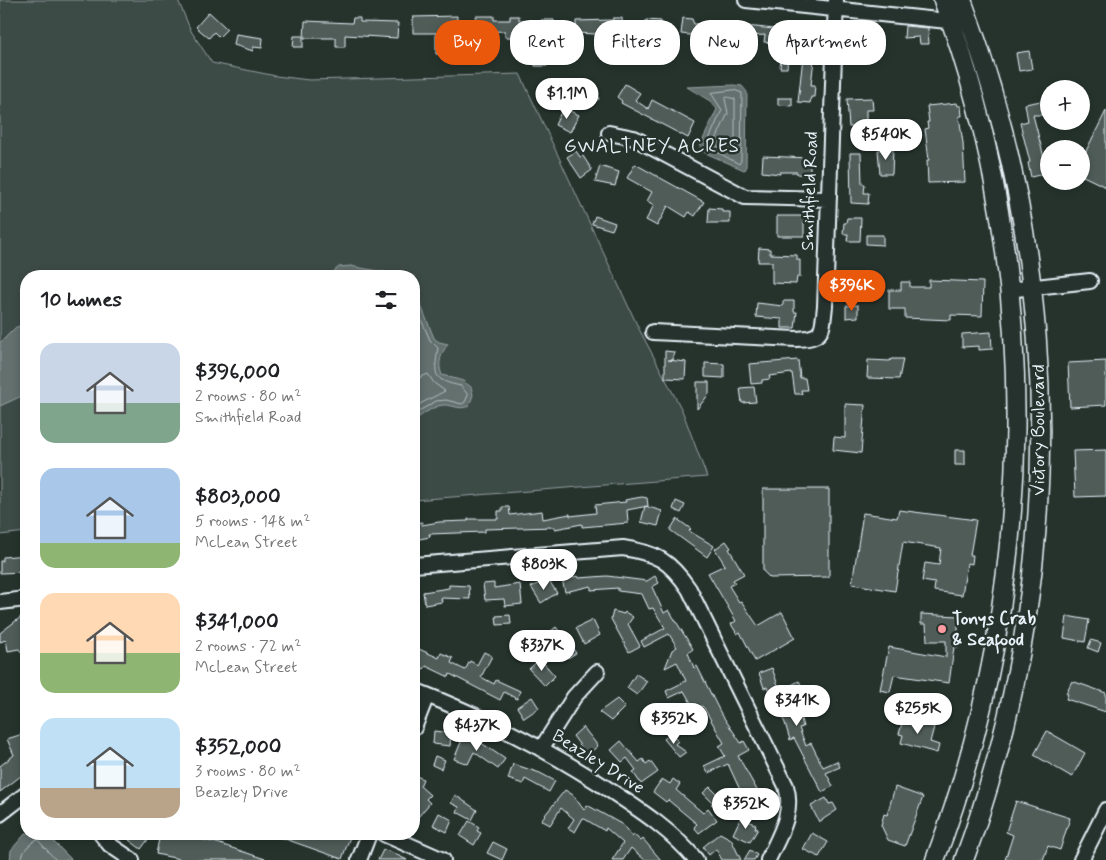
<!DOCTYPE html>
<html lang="en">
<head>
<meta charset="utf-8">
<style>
	:root { --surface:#fff; --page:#f2f2f2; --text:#202124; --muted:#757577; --accent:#ea580c }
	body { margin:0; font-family:Mynerve,sans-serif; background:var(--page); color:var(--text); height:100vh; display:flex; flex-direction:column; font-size:19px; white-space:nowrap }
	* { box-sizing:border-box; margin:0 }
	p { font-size:16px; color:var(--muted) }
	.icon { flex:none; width:28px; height:28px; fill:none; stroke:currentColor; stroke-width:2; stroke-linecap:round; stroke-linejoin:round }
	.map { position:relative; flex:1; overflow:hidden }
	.side { position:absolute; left:20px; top:270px; width:400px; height:570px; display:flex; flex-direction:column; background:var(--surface); border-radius:20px; box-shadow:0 2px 8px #0003 }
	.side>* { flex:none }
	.hud { position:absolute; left:435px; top:20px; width:475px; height:45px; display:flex; gap:10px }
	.tools { position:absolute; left:1040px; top:80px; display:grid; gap:10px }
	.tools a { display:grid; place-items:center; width:50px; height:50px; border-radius:50%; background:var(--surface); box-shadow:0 2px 8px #0003; font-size:25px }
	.price { position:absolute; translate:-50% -42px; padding:0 11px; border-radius:18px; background:#fff; color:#222; font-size:16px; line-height:32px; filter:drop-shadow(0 1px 2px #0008) }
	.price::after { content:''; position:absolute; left:50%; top:30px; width:15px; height:11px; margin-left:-8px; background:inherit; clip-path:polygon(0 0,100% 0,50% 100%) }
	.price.active { background:var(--accent); color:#fff }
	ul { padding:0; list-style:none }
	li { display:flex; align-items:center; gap:15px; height:125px; padding:0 20px }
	li span { display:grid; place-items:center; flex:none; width:140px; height:100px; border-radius:15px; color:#555 }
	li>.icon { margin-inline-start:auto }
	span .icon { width:60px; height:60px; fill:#fffc; stroke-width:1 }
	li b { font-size:21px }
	h2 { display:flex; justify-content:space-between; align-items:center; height:60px; padding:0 20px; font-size:21px }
	.chip { padding:0 18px; border-radius:20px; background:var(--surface); box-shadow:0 2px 8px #0003; font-size:18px; line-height:45px }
	.chip.active { background:var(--accent); color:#fff }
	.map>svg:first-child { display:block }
</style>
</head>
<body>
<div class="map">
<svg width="1106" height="860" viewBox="0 0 1106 860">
	<rect width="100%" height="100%" fill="#26332d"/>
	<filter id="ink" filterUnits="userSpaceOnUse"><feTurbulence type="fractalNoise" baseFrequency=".02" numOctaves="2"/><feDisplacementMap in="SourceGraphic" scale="10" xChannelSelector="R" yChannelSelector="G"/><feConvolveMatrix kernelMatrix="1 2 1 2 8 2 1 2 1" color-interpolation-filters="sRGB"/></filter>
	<g filter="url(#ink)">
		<!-- green -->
		<path fill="#3e4b47" stroke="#939ea0" d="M0 0H178L191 31 212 63 276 76 309 80 520 74 639 329 682 410 707 477 414 500V276H26V532L0 535Z"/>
		<!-- water -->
		<path fill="#636f6d" stroke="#98a3a5" d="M734 85 742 86 747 92 746 169 744 170 701 151 700 146 717 109 710 101 687 87Z
			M351 266C362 269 388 271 396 276H328L339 267Z
			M414 288 434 338 439 342 448 344C441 353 437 364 442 375L463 381 471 387 473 395 469 406C459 410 456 406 446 405 435 404 423 415 414 420V371L420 359 414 336Z
			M26 325V394L0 406V343L16 327Z
			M26 833 46 834 72 860H10L11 850Z"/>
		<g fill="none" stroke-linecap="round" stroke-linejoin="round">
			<!-- shore -->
			<path stroke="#b3bdc0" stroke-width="1" d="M734 90 742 93 741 161 739 164 706 146 722 110 711 93Z
				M727 97 735 99V152L733 155 714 144 728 113 725 99Z
				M414 303 430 340 438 348C434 375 432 380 461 386L468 395 465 402 462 404 446 400 436 401 414 414
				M414 380 428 374 434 383 445 391 414 407
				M22 860C22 850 29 845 37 839L56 860"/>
		</g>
		<!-- building -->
		<path fill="#505c59" stroke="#e8f1f8" d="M209 12 227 29 219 37 214 32 209 38 196 27Z
			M457 16 456 41H447V54H436V33H413V17Z
			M476 16H494V20H510V16H519V20H524V29L541 30V20H554V44H547V66H535V51L523 50 521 37H505V31L476 32Z
			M353 18H360V22L398 23 397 38 345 35V47H336V38H304L305 21 352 23Z
			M613 18H622L623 54H614V35L576 33V21L613 20Z
			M683 18 692 19 694 24 756 27 817 34 811 85H815L814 97H811L810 103 798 102 803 57 788 55 787 68H780L782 44 764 42 765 35 735 37 734 57 717 56 719 40H709V37L681 34Z
			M646 20 661 21V40H646Z
			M905 26 928 28 929 44H920L919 37 904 38Z
			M236 34 263 38 262 48 253 47V51L234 45Z
			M294 36H303V47H293Z
			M1029 51 1032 69 1019 71 1016 53Z
			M625 84 640 93 635 100 648 109 652 100 695 123 688 138 621 103 622 101 617 97Z
			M594 86 599 99 581 108 575 93Z
			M778 98H792V106L778 105Z
			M872 98 873 110H866V127H849L847 99Z
			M1041 101 1043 115H1033L1048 173 1031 177 1028 163 1030 162 1020 123 1028 121 1025 104Z
			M957 103 958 106H961L962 116H959L963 143 965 182 928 183 927 160H929L925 129 928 128 927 122H929L927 106Z
			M563 108 579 115 570 132 555 125Z
			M1106 111V187L1081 175V161Z
			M893 149 892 174H880L878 150Z
			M576 151 580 157 583 156 592 170 581 178 567 157Z
			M850 153H861L862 184H865L864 193H869L868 204 851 203Z
			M763 156 810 158V175L797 174V172H780V174L762 172Z
			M635 164 704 202 695 216 689 212 686 217 668 206 657 226 646 220 654 205 647 201 652 192 627 178Z
			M600 166 619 172 615 186 595 182Z
			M709 208 722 209V212H730V223H708Z
			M595 216 615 223 612 230 592 224Z
			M777 216H804V236H777Z
			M847 218H861L860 241H847L848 234H843L844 223H846Z
			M866 235H883V245L866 244Z
			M759 248 770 249V254L797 255V260H800V277H797L796 284 772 283V262H758Z
			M929 280 983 282 982 316 951 315V320L905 318V309H889V290H901V282H910V287H929Z
			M856 284H873V294H852V286Z
			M783 301H794V312H797L795 328H782V319L756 317 757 303 783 306Z
			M858 305V317L846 318V306Z
			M991 332 992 349 979 350V346L962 347V334Z
			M665 351 674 352 673 360H668L686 362 685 379 665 378Z
			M891 359H903L899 379 867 378 868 360 890 361Z
			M798 360 800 378H805L807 390H801L802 394H795L792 373 769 376 770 379 762 380V383L751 384 749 364Z
			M1106 361V405L1070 407 1068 363Z
			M705 363 724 364V378L705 377Z
			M697 382H709V394L697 409Z
			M754 387 756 402 742 403 740 388Z
			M845 404 865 405 861 453 833 450 834 437 845 438Z
			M955 450H965V465H955Z
			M1106 450V496L1075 497 1073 451Z
			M763 489H829V577L770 578 763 571Z
			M642 497 647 498 648 506 627 510 628 523 582 527V524L555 529V527L485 529V532L429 534 430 537 414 540V523L422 522V525L439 522 468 521V519H498V511H502V507H509L510 515 542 511 543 519 570 514V516L596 513 595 505 626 502 625 500Z
			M676 501 685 505 681 513 673 509Z
			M645 506 662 511 658 526 641 522Z
			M899 510 976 520 970 555H973L972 564 967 563 962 595 934 591 935 583 922 581 925 563 939 565 941 548 903 542 895 591 852 584 863 513 897 518Z
			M677 519 691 529 689 531 714 546 707 557 670 530Z
			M726 541 731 548 729 549 744 574 733 580 735 583 729 586 739 602 741 601 758 626 782 612 795 638 755 661 740 632 737 634 731 624 736 621 708 573 725 565 715 549Z
			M26 555V572L0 573V561H3V557Z
			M578 576 579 578 607 576 647 581 655 576 659 583 652 587 664 613 669 610 693 649 688 653 694 668 697 666 720 712 741 743 744 741 749 750 738 756 767 808 744 818 735 807 729 812 711 804 713 803 703 793 710 787 723 800 741 792 728 764 708 773 704 766 725 756 719 746 724 743 704 708 702 706 695 710 684 691 669 698 666 691 686 681 677 662 665 668 672 650 677 647 669 634 644 647 641 641 665 628 653 608 649 609 642 594 618 591V588L591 590V586L565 592 562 579Z
			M548 579 557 593 541 603 531 587Z
			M494 583V588L520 584 522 604 505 606 504 599 485 600 483 584Z
			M449 585 469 586 470 599 441 598 442 602 425 605 423 592 449 588Z
			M613 611 624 614 625 612 633 617 628 624 640 646 629 652 611 619Z
			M921 614 958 616V647H954L949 683 894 675 890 692 880 690 889 647 946 657V641H927L926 624H921Z
			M510 615 511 624 497 625 496 616Z
			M1067 616 1089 620 1085 642 1064 638Z
			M21 617 26 623V658L19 649 8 651 6 640 0 642V633Z
			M593 620 600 635 584 644 576 628Z
			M556 627 576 653 568 658 567 656 562 659 544 637Z
			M1091 640 1101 643 1098 652 1088 648Z
			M419 649 439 658 441 653 453 658 451 663 465 670 470 661 477 665 484 652 492 656 481 677 494 684 496 680 520 691 517 699 504 692 500 700 450 674 449 677 426 666 424 669 414 665V652L417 653Z
			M540 659 555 676 545 686 529 669Z
			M772 668 780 691 799 681 802 687 789 694 801 719 803 727 799 728 806 746 811 743 823 767 837 761 840 767 826 773 833 786 822 792 794 738 790 740 785 723 767 687 764 688 759 673Z
			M636 674 647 681 637 695 627 688Z
			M1072 681 1106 693V712L1066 699 1068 694 1066 693Z
			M532 697 539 708 524 718 517 707Z
			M617 699 625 707 611 721 599 712Z
			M904 716 934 727 930 742 939 745 937 753 901 743 903 735 899 734Z
			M583 727 598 746 587 755 573 736Z
			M434 731 451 733 450 746 433 744Z
			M1047 731 1085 753 1072 777 1034 755Z
			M26 733V772L0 792V766L14 755 7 739Z
			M671 733 678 741 675 744 686 752 679 757 664 739Z
			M468 734 505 759 498 769 474 752 468 764 454 759 464 735 468 736Z
			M621 741 639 762 643 759 646 764 650 761 658 772 641 784 633 772 636 770 627 758 622 762 611 750Z
			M435 756 445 760 441 769 432 765Z
			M513 764 540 773 555 781 549 792 525 779 523 784 508 779Z
			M414 775 423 779 420 786 430 795 426 799 430 803 418 817 414 813Z
			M662 779 670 784 673 779 680 784 676 790 703 813 708 808 717 820 699 833 694 827 697 824 668 800 666 802 653 792Z
			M895 787 923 797 905 846 888 840 881 825 884 814 887 815Z
			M565 790 573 795 584 810 587 805 623 825 632 837 634 835 641 841 643 839 661 860H645L631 848 623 860H612L623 843 606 828 605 831 583 818 575 832 568 828 574 819 561 808 550 825 541 820Z
			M455 795 477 810 472 820 457 812 459 807 451 803Z
			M826 798 829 804 833 803 837 810 819 822 811 806Z
			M1016 801 1070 818 1060 850 1048 846 1043 860H1005L1013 835 1006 832Z
			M439 813 452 820 447 832 433 825Z
			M741 817 756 825 755 828 758 829 750 842 733 834Z
			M469 821 479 827 477 831 481 833 474 845 460 836Z
			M720 833 731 839 741 860H722L716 849 709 855 703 847Z
			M812 833 828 842 819 857 803 849Z
			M134 834H152L141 849 129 840Z
			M160 834H178L217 843 268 860H184L156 854Z
			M271 834H351L342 859Z
			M493 842 507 849 502 860 487 853Z
			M383 850 389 851 407 860H378Z
			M750 850 757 855 754 860H744Z"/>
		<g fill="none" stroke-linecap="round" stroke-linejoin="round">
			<defs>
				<path id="minor" d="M746 0 957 22
					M609 133 634 138 745 197 829 199
					M1008 290 1090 281
					M653 332 796 339C824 338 822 332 825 306L836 0
					M414 565 623 548C657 553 670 561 689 589L786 786C794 814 779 836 768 860
					M0 602 26 599
					M414 690C484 717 551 751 614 793 643 812 673 832 696 860
					M414 728 427 695
					M541 749 574 697 597 672
					M0 814 26 794
					M101 834 110 845 132 860
					M384 834 443 860
					M359 860 369 834
					M1081 860 1106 810"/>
				<path id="major" d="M962 0C1066 276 1066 583 964 860
					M935 860C1038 591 1044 270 943 0"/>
			</defs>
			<!-- minor casing -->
			<use href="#minor" stroke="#e8f1f8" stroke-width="18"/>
			<!-- major casing -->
			<use href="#major" stroke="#e8f1f8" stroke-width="21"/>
			<!-- minor -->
			<use href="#minor" stroke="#26332d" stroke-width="14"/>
			<!-- major -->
			<use href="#major" stroke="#26332d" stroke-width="18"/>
		</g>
	</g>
	<!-- markers -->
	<circle fill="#ff9aa2" stroke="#26332d" stroke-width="2" cx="942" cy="629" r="5"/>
	<g text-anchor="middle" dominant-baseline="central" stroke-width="5" stroke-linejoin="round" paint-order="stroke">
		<!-- street labels -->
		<g font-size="18" fill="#e8f1f8" stroke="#26332d">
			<text transform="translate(810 191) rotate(-88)">Smithfield Road</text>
			<text transform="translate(1039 430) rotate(-90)">Victory Boulevard</text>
			<text transform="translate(598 762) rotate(32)">Beazley Drive</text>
		</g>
		<!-- poi labels -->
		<g font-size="18" font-weight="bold" fill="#e8f1f8" stroke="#26332d" text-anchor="start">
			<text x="952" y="619">Tonys Crab<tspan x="952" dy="21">&amp; Seafood</tspan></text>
		</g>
		<!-- neighbourhood labels -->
		<g font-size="19" letter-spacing="1" fill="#e8f1f8" stroke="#26332d">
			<text x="652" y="146">GWALTNEY ACRES</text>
		</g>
	</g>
</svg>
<div class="tools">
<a>+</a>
<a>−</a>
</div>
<b class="price" style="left:567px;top:120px">$1.1M</b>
<b class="price" style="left:886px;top:161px">$540K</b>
<b class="price active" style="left:852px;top:312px">$396K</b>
<b class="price" style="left:544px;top:591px">$803K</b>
<b class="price" style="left:542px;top:672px">$337K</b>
<b class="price" style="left:797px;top:727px">$341K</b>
<b class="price" style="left:918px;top:735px">$255K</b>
<b class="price" style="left:674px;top:745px">$352K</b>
<b class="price" style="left:477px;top:752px">$437K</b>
<b class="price" style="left:746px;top:830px">$352K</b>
<div class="hud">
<a class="chip active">Buy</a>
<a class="chip">Rent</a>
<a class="chip">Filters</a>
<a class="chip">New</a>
<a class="chip">Apartment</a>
</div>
<section class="side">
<h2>10 homes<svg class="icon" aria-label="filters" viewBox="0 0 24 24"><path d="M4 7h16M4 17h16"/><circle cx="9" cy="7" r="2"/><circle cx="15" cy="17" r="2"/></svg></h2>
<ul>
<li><span style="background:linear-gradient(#c9d6e8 60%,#7fa58c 0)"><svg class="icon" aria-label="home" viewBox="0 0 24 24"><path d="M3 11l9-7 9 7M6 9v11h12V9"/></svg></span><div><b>$396,000</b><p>2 rooms · 80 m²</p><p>Smithfield Road</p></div></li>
<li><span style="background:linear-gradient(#a9c7e8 75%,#8fb573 0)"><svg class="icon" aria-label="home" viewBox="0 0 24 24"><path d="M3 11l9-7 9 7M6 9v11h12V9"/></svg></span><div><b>$803,000</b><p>5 rooms · 148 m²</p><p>McLean Street</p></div></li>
<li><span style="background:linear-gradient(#ffd9b3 60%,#8fb573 0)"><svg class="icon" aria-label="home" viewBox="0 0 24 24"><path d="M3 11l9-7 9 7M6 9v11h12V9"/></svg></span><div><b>$341,000</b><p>2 rooms · 72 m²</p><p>McLean Street</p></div></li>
<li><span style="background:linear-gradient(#bfe0f5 70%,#b9a48a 0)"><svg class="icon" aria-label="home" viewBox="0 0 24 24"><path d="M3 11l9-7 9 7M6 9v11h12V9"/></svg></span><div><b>$352,000</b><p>3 rooms · 80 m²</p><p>Beazley Drive</p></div></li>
</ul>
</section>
</div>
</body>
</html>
